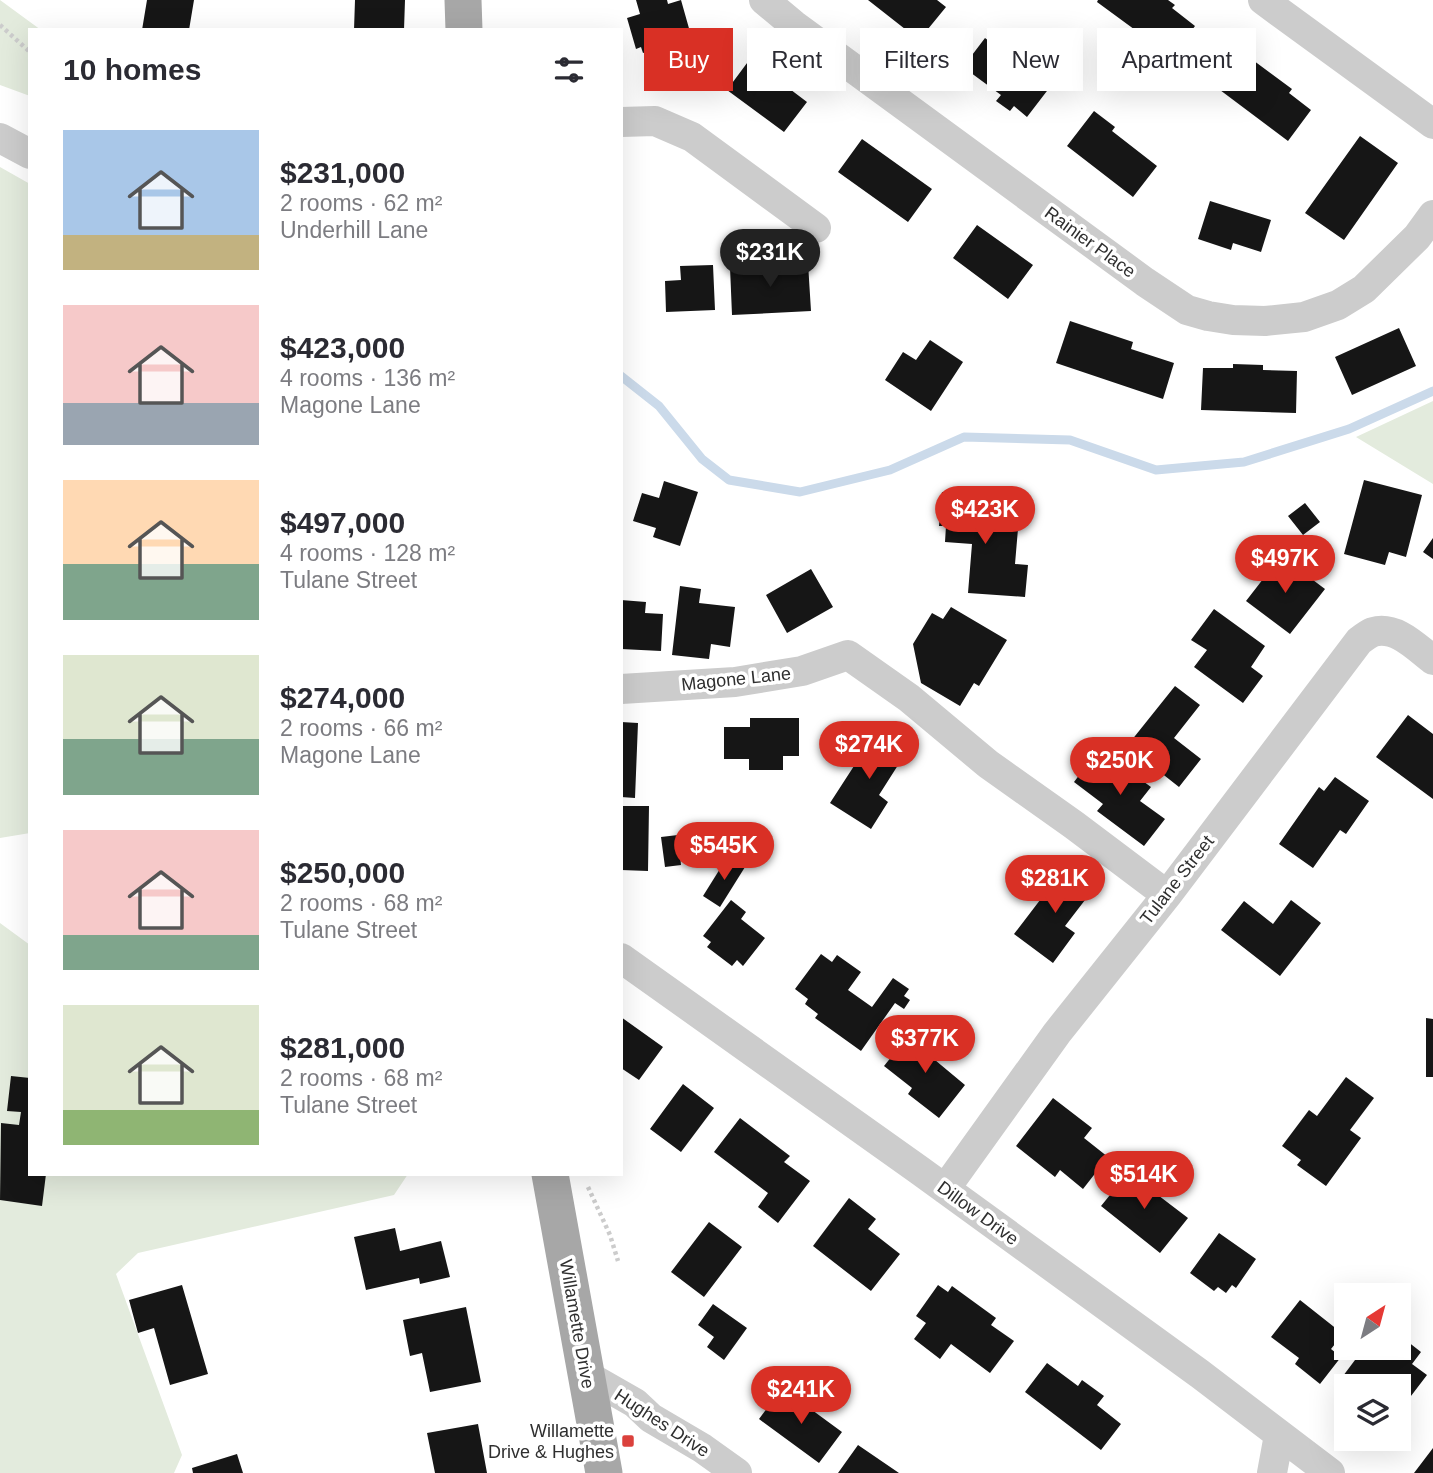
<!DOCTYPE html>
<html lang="en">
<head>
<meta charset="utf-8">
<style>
	:root { --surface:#fff; --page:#f2f2f3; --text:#2b2b33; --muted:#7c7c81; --accent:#d93025 }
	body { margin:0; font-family:Helvetica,sans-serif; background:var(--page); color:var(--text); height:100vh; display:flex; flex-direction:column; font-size:26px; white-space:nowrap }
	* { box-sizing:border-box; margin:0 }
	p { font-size:23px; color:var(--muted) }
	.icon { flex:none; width:38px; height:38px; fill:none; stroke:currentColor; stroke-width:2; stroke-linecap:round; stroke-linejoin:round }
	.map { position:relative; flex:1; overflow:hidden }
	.drawer { position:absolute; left:28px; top:28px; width:595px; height:1148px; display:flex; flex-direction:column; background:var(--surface); border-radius:0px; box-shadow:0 7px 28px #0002 }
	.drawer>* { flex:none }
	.hud { position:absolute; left:644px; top:28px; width:665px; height:63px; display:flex; gap:14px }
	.needle { width:46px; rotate:36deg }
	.fabs { position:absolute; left:1334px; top:1283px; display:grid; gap:14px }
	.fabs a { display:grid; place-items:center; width:77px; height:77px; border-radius:0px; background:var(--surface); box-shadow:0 7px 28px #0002; font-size:35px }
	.price { position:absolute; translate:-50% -60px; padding:0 16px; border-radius:24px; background:var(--accent); color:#fff; font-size:23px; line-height:46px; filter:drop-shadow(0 2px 4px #0008) }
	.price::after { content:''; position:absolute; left:50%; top:42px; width:21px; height:16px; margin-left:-10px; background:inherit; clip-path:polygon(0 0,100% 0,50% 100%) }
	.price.selected { background:#222; color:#fff }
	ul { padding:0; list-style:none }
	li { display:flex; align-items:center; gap:21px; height:175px; padding:0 35px }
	li span { display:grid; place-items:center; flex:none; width:196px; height:140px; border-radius:0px; color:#555 }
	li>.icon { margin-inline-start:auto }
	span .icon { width:84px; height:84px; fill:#fffc; stroke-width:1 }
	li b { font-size:30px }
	h2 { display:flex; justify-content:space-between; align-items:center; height:84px; padding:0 35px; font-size:30px }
	.tag { padding:0 24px; border-radius:0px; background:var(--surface); box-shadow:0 7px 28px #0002; font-size:24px; line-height:63px }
	.tag.selected { background:var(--accent); color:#fff }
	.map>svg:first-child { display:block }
</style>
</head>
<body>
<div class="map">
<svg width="1433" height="1473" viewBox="0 0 1433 1473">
	<rect width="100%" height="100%" fill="#fff"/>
	<!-- green -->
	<path fill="#e3ebdd" d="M0 0 41 30H30V96L0 85Z
		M0 167 30 184V833L0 838Z
		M1433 401V484L1356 437Z
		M0 923 30 945V1174H408L394 1195 138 1253 116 1274 182 1455 174 1473H0Z"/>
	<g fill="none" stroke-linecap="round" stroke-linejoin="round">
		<!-- stream -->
		<path stroke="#cbdaea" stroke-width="9" d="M621 376 659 406 702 459 729 480 800 492 890 470 964 437 1070 440 1156 470 1244 462 1349 429 1433 391"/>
	</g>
	<!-- building -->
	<path fill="#161616" d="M147 0H194L189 30H142Z
		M355 0H405L404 30H354Z
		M636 0H667L668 4 681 0 692 39 643 53 641 47 636 49 627 18 640 14Z
		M868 0H937L946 7 919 40Z
		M1098 0H1168L1175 5 1172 8 1195 26 1172 57 1097 2Z
		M985 38 1050 87 1027 117 1014 106 1010 111 996 101 1001 95 963 67Z
		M1238 49 1292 89 1289 93 1311 110 1288 141 1212 84Z
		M750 59 807 102 784 132 727 90Z
		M1094 111 1115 127 1112 131 1157 166 1133 197 1067 146Z
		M1360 136 1398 163 1344 240 1305 213Z
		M862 139 932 189 908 222 838 172Z
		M1210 201 1271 220 1261 252 1233 243 1231 250 1198 239Z
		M977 225 1033 265 1008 299 953 258Z
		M808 263 811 311 732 315 730 267Z
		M713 265 715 310 666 312 665 281 681 280 680 266Z
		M1070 321 1133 342 1131 349 1174 363 1163 399 1056 363Z
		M1399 328 1416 366 1352 395 1335 357Z
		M930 340 963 362 931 411 885 380 903 352 916 360Z
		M1233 364 1263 365V370L1297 371 1296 413 1201 410 1203 368H1233Z
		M1364 480 1422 495 1406 557 1389 552 1385 565 1344 554Z
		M664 481 698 492 680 546 653 537 656 528 633 521 642 493 659 498Z
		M942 492 970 494V503L986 504V514L1019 517 1015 564 1028 565 1025 597 968 593 972 544 945 542 946 526H939Z
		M1305 503 1320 522 1303 535 1288 516Z
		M1433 538V559L1423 552Z
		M1281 556 1325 589 1290 634 1246 601Z
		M811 569 833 607 787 633 766 595Z
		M680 586 701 589 699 603 735 607 730 647 711 644 709 659 672 655Z
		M621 600 646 602 645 613 663 614 661 651 621 649Z
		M951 607 1007 640 979 686 974 683 960 706 921 683 913 644 932 613 943 619Z
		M1214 609 1265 646 1251 667 1263 676 1243 703 1194 667 1207 650 1191 640Z
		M1175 686 1200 705 1174 738 1201 759 1179 787 1127 746Z
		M1408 715 1433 734V799L1376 757Z
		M750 718H799V756H783V770H749V759H724V727H750Z
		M621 722 638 723 635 798 621 797Z
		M876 732 907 751 879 795 888 802 871 829 830 803Z
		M1099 749 1151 787 1140 801 1165 819 1144 846 1097 811 1103 804 1074 782Z
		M1335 777 1369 801 1346 834 1340 830 1313 868 1279 844 1319 787 1324 791Z
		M621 806H649L648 871 621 870Z
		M699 830 726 839 720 859 693 850Z
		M678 835 681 865 665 867 661 837Z
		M728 856 745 867 720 907 703 896Z
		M1066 866 1095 887 1065 926 1075 933 1053 963 1014 934Z
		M731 900 746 912 741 919 765 938 743 966 737 960 732 966 707 947 711 942 703 936Z
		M1291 900 1321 923 1280 976 1221 930 1244 901 1273 924Z
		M821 954 832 962 837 955 861 972 848 990 872 1007 893 978 909 989 904 996 910 1000 904 1009 895 1003 861 1051 815 1018 818 1014 805 1004 808 999 795 989Z
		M621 1017 663 1047 639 1080 621 1068Z
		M1426 1018 1433 1019V1077H1426Z
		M912 1031 941 1053 935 1060 965 1085 939 1118 908 1094 912 1088 884 1066Z
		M11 1076 30 1078V1174H46L42 1206 0 1200 1 1123 19 1125 21 1112 7 1111Z
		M1346 1077 1374 1098 1350 1130 1361 1138 1326 1186 1297 1165 1301 1160 1282 1146 1309 1110 1317 1116Z
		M683 1084 714 1108 681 1152 650 1129Z
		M1053 1098 1092 1128 1084 1138 1108 1157 1083 1189 1060 1170 1055 1177 1016 1146Z
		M740 1118 790 1156 784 1162 810 1181 778 1223 758 1207 768 1193 714 1152Z
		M1132 1168 1153 1185 1150 1189 1188 1218 1160 1253 1101 1206Z
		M849 1198 876 1219 868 1229 900 1254 871 1291 813 1246Z
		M709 1222 742 1247 704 1297 671 1272Z
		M395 1228 400 1251 441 1241 450 1277 420 1284 419 1278 366 1290 354 1237Z
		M1219 1233 1256 1259 1236 1288 1232 1285 1226 1293 1218 1287 1214 1291 1190 1273Z
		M182 1285 208 1374 170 1385 154 1328 138 1333 129 1300Z
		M938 1285 948 1292 952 1286 996 1318 991 1325 1014 1341 990 1373 951 1344 940 1359 914 1339 926 1323 916 1316Z
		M1300 1300 1343 1334 1331 1349 1341 1357 1320 1384 1295 1364 1299 1358 1271 1337Z
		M713 1304 747 1328 724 1360 707 1347 714 1337 698 1325Z
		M466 1307 481 1382 430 1392 422 1353 410 1356 403 1320Z
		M1398 1334 1421 1352 1412 1364 1427 1375 1398 1413V1386H1348L1340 1380 1364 1348H1398Z
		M1047 1363 1078 1386 1082 1380 1104 1396 1097 1405 1121 1424 1101 1450 1025 1392Z
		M782 1388 842 1432 819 1463 759 1419Z
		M478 1424 487 1473H435L427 1433Z
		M858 1445 899 1473H838Z
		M1433 1448V1473H1414Z
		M237 1454 243 1473H193L192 1468Z"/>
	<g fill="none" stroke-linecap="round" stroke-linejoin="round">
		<!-- path -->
		<path stroke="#ccc" stroke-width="4.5" stroke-dasharray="3.5 3.5" stroke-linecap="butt" d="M0 25 30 52
			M588 1187 610 1235 618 1261"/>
		<!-- minor -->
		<path stroke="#ccc" stroke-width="30" d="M764 0 794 25 1145 282 1187 310 1208 316 1233 320 1265 321 1304 317 1338 305 1364 289 1417 237 1433 215
			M1263 0 1433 124
			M621 122 655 121 692 137 816 228
			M0 138 30 154
			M621 689 735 682 802 671 848 655 909 698 988 764 1074 825 1167 895
			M621 958 919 1170 1200 1374 1330 1473
			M945 1189 1057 1033 1167 895 1359 641C1363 638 1368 634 1373 632 1396 625 1417 648 1433 660
			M586 1375 635 1403 651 1418 702 1448 737 1473
			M1272 1473 1279 1435"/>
		<!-- major -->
		<path stroke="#a7a7a7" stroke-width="37" d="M463 0 464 30
			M550 1174 604 1473"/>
	</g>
	<!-- markers -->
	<rect fill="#db413c" stroke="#fff" stroke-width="2.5" x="621" y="1434" width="14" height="14" rx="3.5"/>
	<g text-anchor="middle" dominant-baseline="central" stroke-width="7" stroke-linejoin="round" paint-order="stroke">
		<!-- street labels -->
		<g font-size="18" fill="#2f2f2f" stroke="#fff">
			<text transform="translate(1090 242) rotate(36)">Rainier Place</text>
			<text transform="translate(736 679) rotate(-6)">Magone Lane</text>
			<text transform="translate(1177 880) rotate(-52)">Tulane Street</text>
			<text transform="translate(978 1213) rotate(36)">Dillow Drive</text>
			<text transform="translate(577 1324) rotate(80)">Willamette Drive</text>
			<text transform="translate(662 1423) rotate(33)">Hughes Drive</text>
		</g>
		<!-- poi labels -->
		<g font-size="18" fill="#2f2f2f" stroke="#fff" text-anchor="end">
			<text x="614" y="1431">Willamette<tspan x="614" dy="21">Drive &amp; Hughes</tspan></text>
		</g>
	</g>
</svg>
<div class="fabs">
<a><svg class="needle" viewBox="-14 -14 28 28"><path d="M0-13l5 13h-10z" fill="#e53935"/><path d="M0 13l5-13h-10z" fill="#7c7c81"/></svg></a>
<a><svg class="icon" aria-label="layers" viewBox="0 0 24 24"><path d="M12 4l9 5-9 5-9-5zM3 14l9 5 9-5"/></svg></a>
</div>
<b class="price selected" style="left:770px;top:289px">$231K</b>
<b class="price" style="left:985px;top:546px">$423K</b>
<b class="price" style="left:1285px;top:595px">$497K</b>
<b class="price" style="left:869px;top:781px">$274K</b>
<b class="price" style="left:1120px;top:797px">$250K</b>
<b class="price" style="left:724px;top:882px">$545K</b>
<b class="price" style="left:1055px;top:915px">$281K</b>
<b class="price" style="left:925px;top:1075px">$377K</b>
<b class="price" style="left:1144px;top:1211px">$514K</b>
<b class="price" style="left:801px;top:1426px">$241K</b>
<div class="hud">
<a class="tag selected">Buy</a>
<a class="tag">Rent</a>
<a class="tag">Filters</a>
<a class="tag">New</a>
<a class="tag">Apartment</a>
</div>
<section class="drawer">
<h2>10 homes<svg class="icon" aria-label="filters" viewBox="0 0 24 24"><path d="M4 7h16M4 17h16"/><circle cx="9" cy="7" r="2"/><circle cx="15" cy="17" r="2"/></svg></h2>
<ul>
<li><span style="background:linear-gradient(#a9c7e8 75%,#c2b280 0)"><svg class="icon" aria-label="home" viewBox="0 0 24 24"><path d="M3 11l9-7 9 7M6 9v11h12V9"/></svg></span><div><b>$231,000</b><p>2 rooms · 62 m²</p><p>Underhill Lane</p></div></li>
<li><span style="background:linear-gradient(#f6c9c9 70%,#9aa5b1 0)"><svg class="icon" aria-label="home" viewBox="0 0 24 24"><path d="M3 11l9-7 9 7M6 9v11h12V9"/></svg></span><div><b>$423,000</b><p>4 rooms · 136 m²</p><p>Magone Lane</p></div></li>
<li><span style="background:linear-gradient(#ffd9b3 60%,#7fa58c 0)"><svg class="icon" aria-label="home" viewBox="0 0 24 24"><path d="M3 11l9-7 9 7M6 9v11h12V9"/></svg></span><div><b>$497,000</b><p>4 rooms · 128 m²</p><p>Tulane Street</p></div></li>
<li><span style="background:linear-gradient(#dfe7d0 60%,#7fa58c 0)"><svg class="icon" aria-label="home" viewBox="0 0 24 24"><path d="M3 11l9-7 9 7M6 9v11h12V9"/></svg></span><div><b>$274,000</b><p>2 rooms · 66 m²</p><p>Magone Lane</p></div></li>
<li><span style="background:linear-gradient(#f6c9c9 75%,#7fa58c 0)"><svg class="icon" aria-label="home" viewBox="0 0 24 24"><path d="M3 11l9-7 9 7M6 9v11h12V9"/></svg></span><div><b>$250,000</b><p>2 rooms · 68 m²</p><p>Tulane Street</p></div></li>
<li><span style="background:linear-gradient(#dfe7d0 75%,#8fb573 0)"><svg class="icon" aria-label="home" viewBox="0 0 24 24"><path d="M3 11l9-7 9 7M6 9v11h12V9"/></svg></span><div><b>$281,000</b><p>2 rooms · 68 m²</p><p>Tulane Street</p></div></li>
</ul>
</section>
</div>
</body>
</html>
